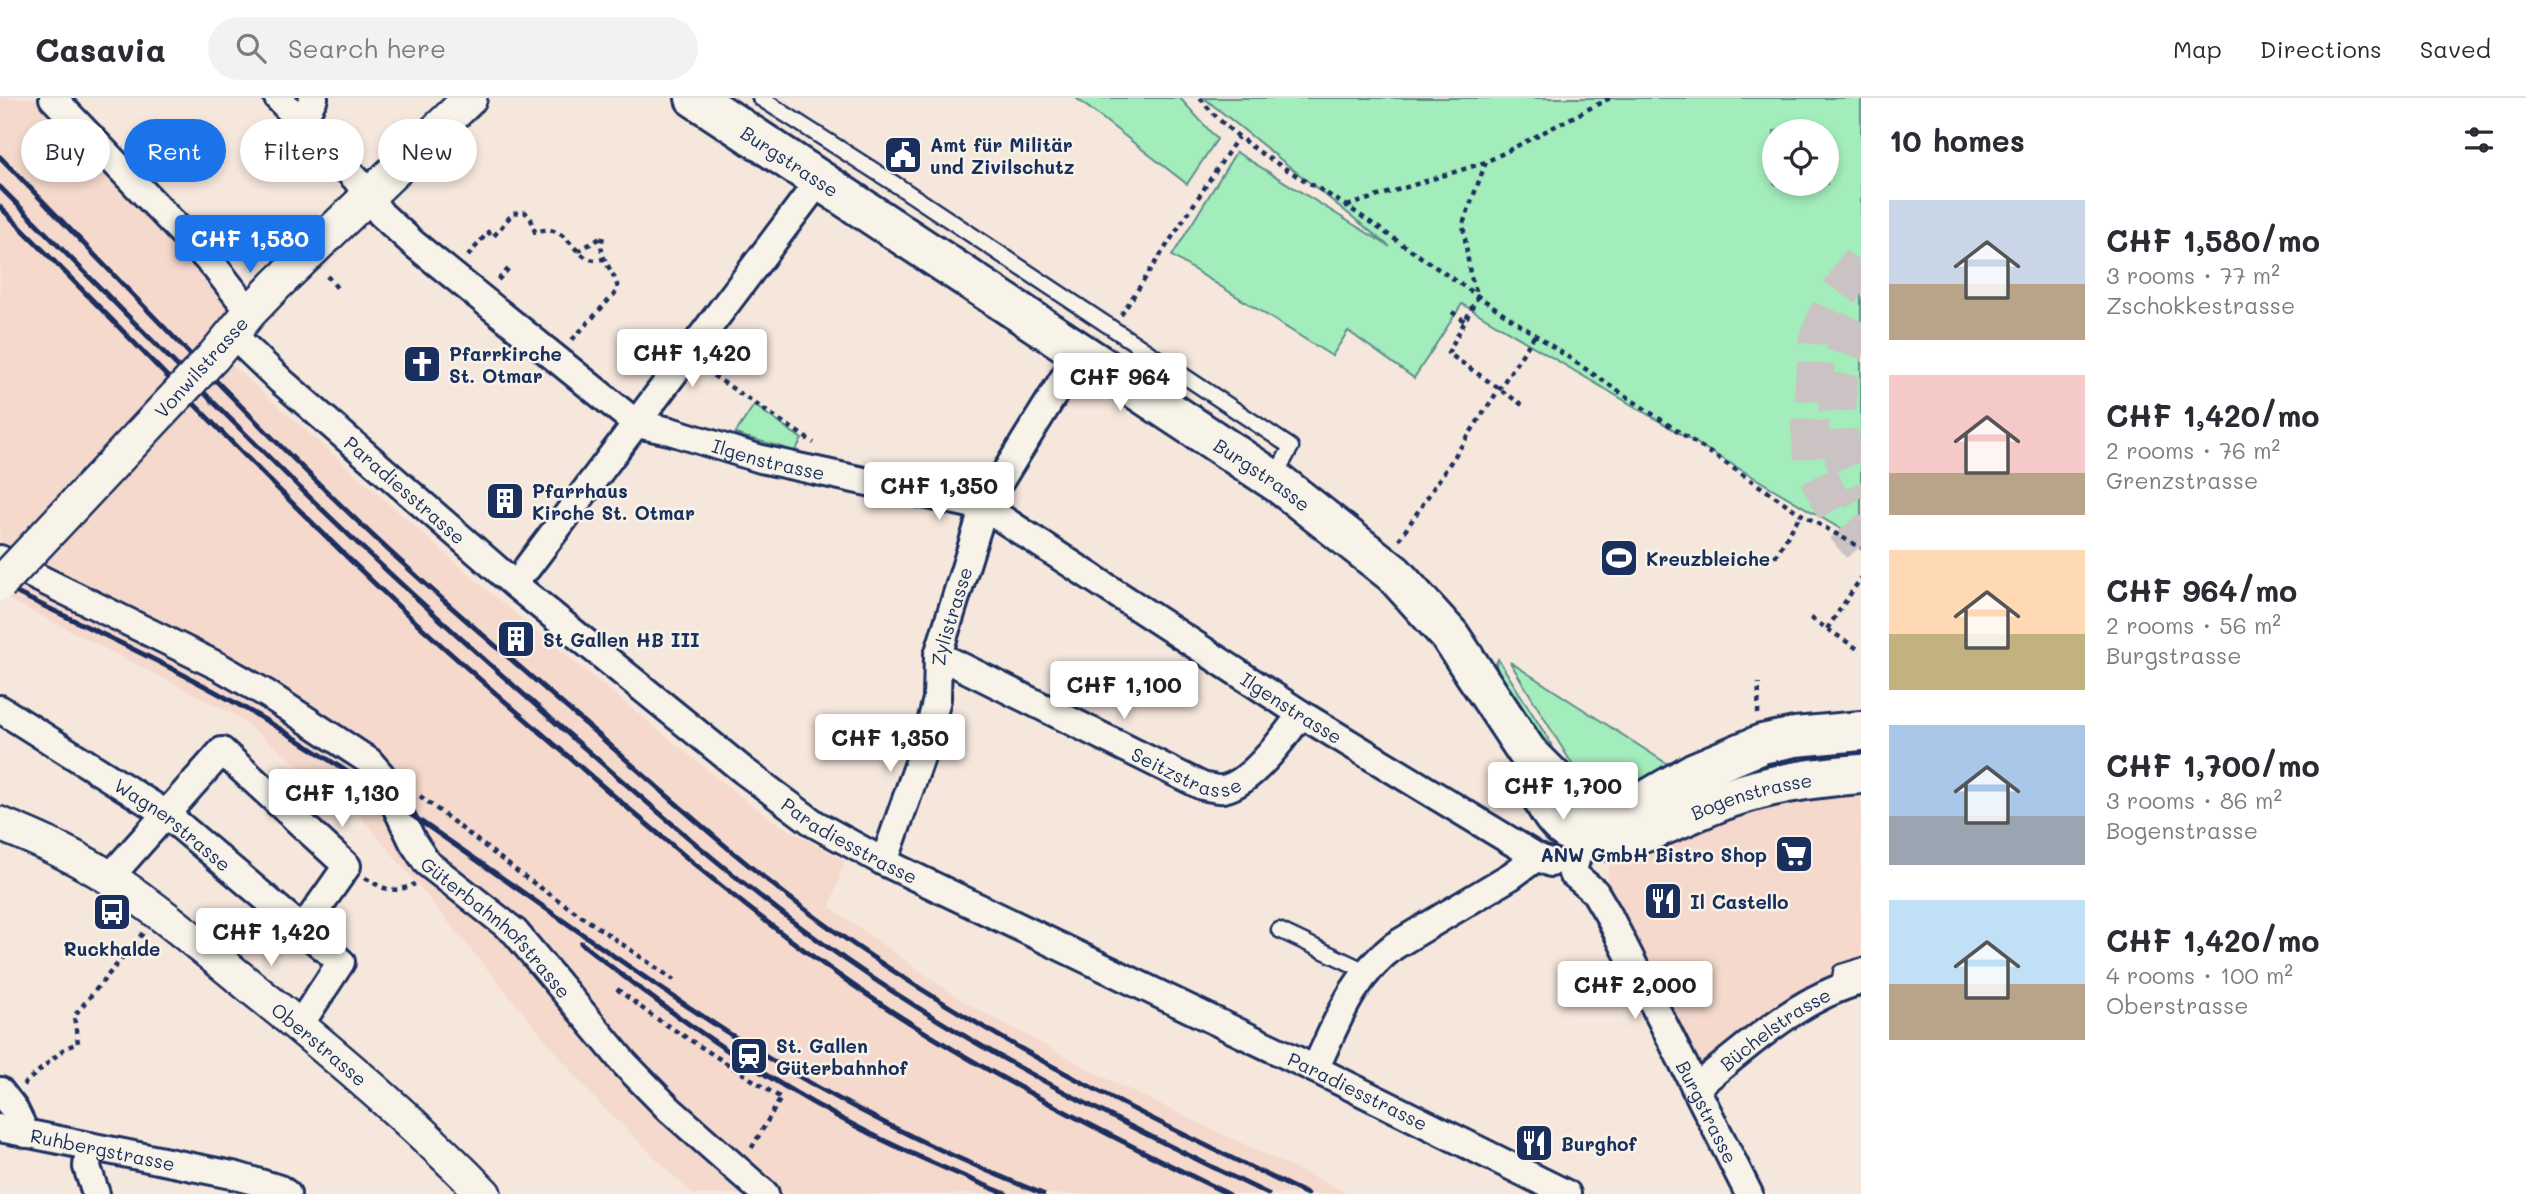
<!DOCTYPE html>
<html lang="en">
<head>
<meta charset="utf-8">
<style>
	:root { --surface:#fff; --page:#f2f2f3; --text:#2b2b33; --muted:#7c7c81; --line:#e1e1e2; --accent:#1a73e8 }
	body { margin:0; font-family:Mali,sans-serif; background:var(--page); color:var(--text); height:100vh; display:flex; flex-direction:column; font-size:26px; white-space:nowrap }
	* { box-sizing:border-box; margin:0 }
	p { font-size:23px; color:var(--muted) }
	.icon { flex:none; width:38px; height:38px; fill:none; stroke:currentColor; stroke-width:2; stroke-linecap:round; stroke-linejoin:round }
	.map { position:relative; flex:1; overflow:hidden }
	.side { display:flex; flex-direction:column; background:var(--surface); width:665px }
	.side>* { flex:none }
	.guide { position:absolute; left:21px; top:21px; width:665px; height:63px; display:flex; gap:14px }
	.tools { position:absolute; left:1762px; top:21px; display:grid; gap:14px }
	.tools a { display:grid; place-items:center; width:77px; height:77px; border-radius:50%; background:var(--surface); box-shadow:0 4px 10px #0003; font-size:35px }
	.price { position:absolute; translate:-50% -60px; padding:0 16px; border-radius:7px; background:#fff; color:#222; font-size:23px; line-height:46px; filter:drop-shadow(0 2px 4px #0008) }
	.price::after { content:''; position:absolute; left:50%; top:42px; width:21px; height:16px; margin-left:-10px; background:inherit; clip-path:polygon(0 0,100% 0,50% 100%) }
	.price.on { background:var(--accent); color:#fff }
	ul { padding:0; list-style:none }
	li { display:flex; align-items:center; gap:21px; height:175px; padding:0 28px }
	li span { display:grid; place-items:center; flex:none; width:196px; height:140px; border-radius:0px; color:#555 }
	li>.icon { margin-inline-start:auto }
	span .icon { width:84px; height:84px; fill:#fffc; stroke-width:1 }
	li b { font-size:30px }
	h2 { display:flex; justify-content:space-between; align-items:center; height:84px; padding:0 28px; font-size:30px }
	.tag { padding:0 24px; border-radius:32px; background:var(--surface); box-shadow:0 4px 10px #0003; font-size:24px; line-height:63px }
	.tag.on { background:var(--accent); color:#fff }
	header { display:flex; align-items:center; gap:42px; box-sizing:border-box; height:98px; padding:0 35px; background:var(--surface); border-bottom:2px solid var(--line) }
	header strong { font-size:33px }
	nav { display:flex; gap:38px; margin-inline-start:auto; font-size:24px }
	.search { width:490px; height:63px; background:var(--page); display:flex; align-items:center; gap:18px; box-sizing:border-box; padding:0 24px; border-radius:38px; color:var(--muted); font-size:26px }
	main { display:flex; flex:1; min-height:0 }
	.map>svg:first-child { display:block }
</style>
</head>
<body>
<header>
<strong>Casavia</strong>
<div class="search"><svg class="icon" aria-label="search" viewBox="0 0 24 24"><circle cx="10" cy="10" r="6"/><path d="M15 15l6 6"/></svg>Search here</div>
<nav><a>Map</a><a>Directions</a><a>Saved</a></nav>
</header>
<main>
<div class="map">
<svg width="1861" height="1096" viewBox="0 0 1861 1096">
	<rect width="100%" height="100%" fill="#f6e7dc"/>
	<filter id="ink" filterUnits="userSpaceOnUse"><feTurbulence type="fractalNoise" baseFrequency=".0143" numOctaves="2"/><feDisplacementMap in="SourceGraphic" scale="14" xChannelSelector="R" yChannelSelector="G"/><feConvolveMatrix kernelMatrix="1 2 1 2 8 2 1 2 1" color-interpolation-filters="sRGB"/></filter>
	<g filter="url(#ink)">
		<!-- built -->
		<path fill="#f5d9cd" d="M0 0H53L240 203 218 255 495 499 625 605 750 706 779 726 845 763 830 809 964 904 1113 984 1349 1096H692L592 998 354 710 233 616 0 497Z
			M1861 676V882L1695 990 1608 816V773L1616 743Z"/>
		<!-- green -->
		<path fill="#a3ecbb" stroke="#5f8e8c" stroke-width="2" fill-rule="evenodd" d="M1076 0H1180L1217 41 1187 86Z
			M1204 0H1861V443L1462 206 1414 280 1348 233 1332 258 1172 158 1236 54 1390 149ZM1774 33H1827V86H1774Z
			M754 307 802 341 795 353 735 336Z
			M1498 561 1552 647 1545 651 1498 577 1496 566Z
			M1510 564 1669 667 1623 694H1607L1593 688 1572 666Z"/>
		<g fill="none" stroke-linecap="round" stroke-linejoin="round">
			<!-- motorway-tunnel -->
			<path stroke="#cac2c3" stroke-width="38" stroke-dasharray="38 19" stroke-linecap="butt" d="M1861 163 1833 204 1818 241 1810 329 1814 370 1842 425 1861 448
				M1861 223C1857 231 1850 239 1847 247 1831 293 1835 358 1861 400"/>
			<defs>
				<path id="service" d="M760 0 892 84 1291 349 1274 380
					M1279 832 1366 873
					M1839 891 1841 874 1861 868"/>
				<g id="minor">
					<path d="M53 0 214 168 250 214"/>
					<path id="s1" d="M278 0 356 81 381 116 414 146 637 326 670 333 761 361 984 409 1301 616 1537 759"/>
					<path d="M297 21 308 11 314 0"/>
					<path id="s2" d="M232 236 281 283 514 486 744 673 815 726 884 764 1315 971 1567 1096"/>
					<path id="s3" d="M0 461 220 569 267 596 369 663 381 677 413 744 427 765 515 834 625 966 669 1011 765 1096"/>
					<path d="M527 470 819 83"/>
					<path id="s4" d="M938 557 1202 688C1209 689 1216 692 1223 691 1251 686 1286 637 1301 616"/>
					<path id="s5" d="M0 611 165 715 341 864 299 928"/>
					<path id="s6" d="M1588 723 1572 775 1595 794 1608 816 1749 1096"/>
					<path id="s7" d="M884 764 926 645 937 601 938 557 984 409 1080 254"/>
					<path d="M109 780 222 653 347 768 302 832"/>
					<path d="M1315 971C1338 923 1350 882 1394 848L1511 778 1537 759 1551 765"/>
					<path id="s8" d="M1695 990C1746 950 1797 900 1861 883"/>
					<path d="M0 993 14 1011 26 1036"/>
					<path id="s9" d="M0 1030 237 1078 280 1091 287 1096"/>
					<path d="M89 1048 87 1069 96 1096"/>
				</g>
				<g id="tertiary">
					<path d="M213 259 250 214 277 186 470 0"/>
					<path id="s10" d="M0 726C38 741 75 758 110 780 162 814 209 855 257 894 337 958 413 1023 484 1096"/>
				</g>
				<g id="secondary">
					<path id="s11" d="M695 0 1281 387 1394 476 1450 538 1527 654 1573 700 1591 711 1602 715H1614L1633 710 1695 674 1762 646 1795 639 1861 633"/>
					<path id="s12" d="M1535 680C1569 792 1659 724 1730 700 1773 685 1816 679 1861 676"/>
				</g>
			</defs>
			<!-- service casing -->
			<use href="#service" stroke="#1b2f5e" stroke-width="19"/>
			<!-- minor casing -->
			<use href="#minor" stroke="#1b2f5e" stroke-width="32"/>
			<!-- tertiary casing -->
			<use href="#tertiary" stroke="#1b2f5e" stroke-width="38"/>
			<!-- secondary casing -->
			<use href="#secondary" stroke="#1b2f5e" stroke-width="44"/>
			<!-- path -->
			<path stroke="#1b2f5e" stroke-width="4.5" stroke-dasharray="5 5" stroke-linecap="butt" d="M1200 0C1240 52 1305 79 1357 115 1504 217 1653 316 1801 416L1861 450
				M1486 64 1463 126 1470 176 1478 198 1448 255 1524 308
				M1347 108 1486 64 1610 0
				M578 153 602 139
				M468 158 488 134 493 139 513 115 525 114 531 121 535 134C572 122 572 169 603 161
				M327 178 338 191
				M498 182 510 169
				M1452 214 1465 223
				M1121 217 1238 39
				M572 242 618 192C616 172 596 161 603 139
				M705 272 814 345
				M1399 442 1535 237
				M1775 459 1801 416
				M1811 520 1861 553
				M1827 531 1861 480
				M1758 616 1759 585
				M420 698 522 777 674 882
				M365 780C386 792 392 796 415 786
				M617 891 651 917 781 1000 751 1051
				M23 987 65 950 78 945 74 918 143 835"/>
			<!-- service -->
			<use href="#service" stroke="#f7f3e8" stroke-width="14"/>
			<!-- minor -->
			<use href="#minor" stroke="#f7f3e8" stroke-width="26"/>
			<!-- tertiary -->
			<use href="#tertiary" stroke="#f7f3e8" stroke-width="33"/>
			<!-- secondary -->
			<use href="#secondary" stroke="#f7f3e8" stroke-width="38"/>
			<!-- rail -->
			<path stroke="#1b2f5e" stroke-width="5" d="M0 59C116 178 229 300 349 415 428 491 512 562 595 634 679 708 763 785 856 848 998 946 1152 1023 1307 1096
				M0 89C110 199 218 311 330 419 409 495 491 568 573 640 661 717 750 795 846 862 979 955 1123 1026 1268 1096
				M0 109C132 240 259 376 394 504 456 562 521 617 585 673 675 751 767 829 866 896 980 974 1105 1035 1228 1096
				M0 487C107 538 213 587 312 651 463 747 604 857 755 952 846 1009 943 1056 1043 1096
				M581 845C671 917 767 984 869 1035 914 1058 960 1077 1006 1096"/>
			<defs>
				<path id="tertiary-bridge" d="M0 486 213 259"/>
			</defs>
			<!-- tertiary-bridge casing -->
			<use href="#tertiary-bridge" stroke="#1b2f5e" stroke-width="38" stroke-linecap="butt"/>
			<!-- tertiary-bridge -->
			<use href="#tertiary-bridge" stroke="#f7f3e8" stroke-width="33"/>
		</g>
	</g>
	<!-- icons -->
	<defs>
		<symbol id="civic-square" viewBox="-11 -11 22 22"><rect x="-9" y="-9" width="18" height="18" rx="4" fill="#1b2f5e" stroke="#f7f3e8"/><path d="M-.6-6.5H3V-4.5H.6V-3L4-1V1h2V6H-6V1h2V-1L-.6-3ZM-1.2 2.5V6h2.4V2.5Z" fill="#fff"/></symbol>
		<symbol id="church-square" viewBox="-11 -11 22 22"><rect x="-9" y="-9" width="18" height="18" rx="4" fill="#1b2f5e" stroke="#f7f3e8"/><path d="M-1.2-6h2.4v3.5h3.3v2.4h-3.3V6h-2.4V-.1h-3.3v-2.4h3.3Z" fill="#fff"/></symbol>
		<symbol id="building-square" viewBox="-11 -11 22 22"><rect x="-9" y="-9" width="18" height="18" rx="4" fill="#1b2f5e" stroke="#f7f3e8"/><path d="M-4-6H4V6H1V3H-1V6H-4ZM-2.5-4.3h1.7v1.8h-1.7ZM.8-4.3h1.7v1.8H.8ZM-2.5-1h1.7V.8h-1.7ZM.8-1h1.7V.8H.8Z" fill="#fff"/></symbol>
		<symbol id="stadium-square" viewBox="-11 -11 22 22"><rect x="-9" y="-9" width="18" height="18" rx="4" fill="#1b2f5e" stroke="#f7f3e8"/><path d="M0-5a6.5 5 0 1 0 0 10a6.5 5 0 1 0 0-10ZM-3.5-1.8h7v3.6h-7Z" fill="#fff"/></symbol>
		<symbol id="supermarket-square" viewBox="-11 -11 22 22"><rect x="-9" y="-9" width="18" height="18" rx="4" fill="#1b2f5e" stroke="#f7f3e8"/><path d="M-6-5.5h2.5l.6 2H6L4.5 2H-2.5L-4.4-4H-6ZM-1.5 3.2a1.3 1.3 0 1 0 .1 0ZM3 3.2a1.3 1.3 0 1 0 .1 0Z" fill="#fff"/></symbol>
		<symbol id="restaurant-square" viewBox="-11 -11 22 22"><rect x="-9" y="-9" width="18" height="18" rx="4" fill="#1b2f5e" stroke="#f7f3e8"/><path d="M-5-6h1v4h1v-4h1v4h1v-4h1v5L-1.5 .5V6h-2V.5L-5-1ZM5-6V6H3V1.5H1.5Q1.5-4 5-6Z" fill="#fff"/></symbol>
		<symbol id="bus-square" viewBox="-11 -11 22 22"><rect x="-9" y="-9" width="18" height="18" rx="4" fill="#1b2f5e" stroke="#f7f3e8"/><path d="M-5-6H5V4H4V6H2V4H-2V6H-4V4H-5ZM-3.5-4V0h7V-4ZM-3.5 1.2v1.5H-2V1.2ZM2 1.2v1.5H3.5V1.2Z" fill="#fff"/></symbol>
		<symbol id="station-square" viewBox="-11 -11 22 22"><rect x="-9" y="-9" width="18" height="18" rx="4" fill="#1b2f5e" stroke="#f7f3e8"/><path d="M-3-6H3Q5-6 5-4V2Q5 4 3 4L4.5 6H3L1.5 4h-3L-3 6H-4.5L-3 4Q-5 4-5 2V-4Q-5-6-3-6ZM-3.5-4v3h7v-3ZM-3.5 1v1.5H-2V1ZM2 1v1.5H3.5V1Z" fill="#fff"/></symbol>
	</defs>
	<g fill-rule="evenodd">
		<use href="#civic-square" x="881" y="35" width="44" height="44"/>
		<use href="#church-square" x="400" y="244" width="44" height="44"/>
		<use href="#building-square" x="483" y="381" width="44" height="44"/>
		<use href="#stadium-square" x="1597" y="438" width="44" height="44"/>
		<use href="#building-square" x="494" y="519" width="44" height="44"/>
		<use href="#supermarket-square" x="1772" y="734" width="44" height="44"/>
		<use href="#restaurant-square" x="1641" y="781" width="44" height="44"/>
		<use href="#bus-square" x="90" y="792" width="44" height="44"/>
		<use href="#station-square" x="727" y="936" width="44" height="44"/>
		<use href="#restaurant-square" x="1512" y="1023" width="44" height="44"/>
	</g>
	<g text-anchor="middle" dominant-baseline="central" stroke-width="5" stroke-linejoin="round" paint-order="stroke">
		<!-- poi labels -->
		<g font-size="19" font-weight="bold" fill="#1b2f5e" stroke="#f7f3e8" text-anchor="start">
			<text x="930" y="46">Amt für Militär<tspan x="930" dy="22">und Zivilschutz</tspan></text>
			<text x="449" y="255">Pfarrkirche<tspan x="449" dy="22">St. Otmar</tspan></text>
			<text x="532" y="392">Pfarrhaus<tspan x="532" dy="22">Kirche St. Otmar</tspan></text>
			<text x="1646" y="460">Kreuzbleiche</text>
			<text x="543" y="541">St Gallen HB III</text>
			<text x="1767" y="756" text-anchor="end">ANW GmbH Bistro Shop</text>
			<text x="1690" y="803">Il Castello</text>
			<text x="112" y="850" text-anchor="middle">Ruckhalde</text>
			<text x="776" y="947">St. Gallen<tspan x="776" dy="22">Güterbahnhof</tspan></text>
			<text x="1561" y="1045">Burghof</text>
		</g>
		<!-- street labels -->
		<g font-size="19" fill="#1b2f5e" stroke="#f7f3e8">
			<text stroke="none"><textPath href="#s11" startOffset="114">Burgstrasse</textPath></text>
			<text transform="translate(201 269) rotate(-48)">Vonwilstrasse</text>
			<text stroke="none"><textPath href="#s1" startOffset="623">Ilgenstrasse</textPath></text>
			<text stroke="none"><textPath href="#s11" startOffset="681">Burgstrasse</textPath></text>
			<text stroke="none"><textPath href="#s2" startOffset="233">Paradiesstrasse</textPath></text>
			<text stroke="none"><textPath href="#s7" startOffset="256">Zylistrasse</textPath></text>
			<text stroke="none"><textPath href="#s1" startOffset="1211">Ilgenstrasse</textPath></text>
			<text stroke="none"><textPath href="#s4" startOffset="276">Seitzstrasse</textPath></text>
			<text stroke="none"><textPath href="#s12" startOffset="256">Bogenstrasse</textPath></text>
			<text stroke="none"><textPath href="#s5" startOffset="208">Wagnerstrasse</textPath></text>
			<text stroke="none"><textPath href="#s2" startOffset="800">Paradiesstrasse</textPath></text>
			<text stroke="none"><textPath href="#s3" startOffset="634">Güterbahnhofstrasse</textPath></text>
			<text stroke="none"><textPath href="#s8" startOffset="100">Büchelstrasse</textPath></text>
			<text stroke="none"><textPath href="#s10" startOffset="390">Oberstrasse</textPath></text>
			<text stroke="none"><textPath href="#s2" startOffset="1367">Paradiesstrasse</textPath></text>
			<text stroke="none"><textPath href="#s6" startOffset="331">Burgstrasse</textPath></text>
			<text stroke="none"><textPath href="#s9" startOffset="105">Ruhbergstrasse</textPath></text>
		</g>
	</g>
</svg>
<div class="tools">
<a><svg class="icon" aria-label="locate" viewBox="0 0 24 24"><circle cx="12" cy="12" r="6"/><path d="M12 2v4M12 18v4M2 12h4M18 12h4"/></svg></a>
</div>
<b class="price on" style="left:250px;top:177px">CHF 1,580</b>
<b class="price" style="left:692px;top:291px">CHF 1,420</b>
<b class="price" style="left:1120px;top:315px">CHF 964</b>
<b class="price" style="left:939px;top:424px">CHF 1,350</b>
<b class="price" style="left:1124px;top:623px">CHF 1,100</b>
<b class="price" style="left:890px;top:676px">CHF 1,350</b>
<b class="price" style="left:1563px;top:724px">CHF 1,700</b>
<b class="price" style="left:342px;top:731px">CHF 1,130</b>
<b class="price" style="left:271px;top:870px">CHF 1,420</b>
<b class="price" style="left:1635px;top:923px">CHF 2,000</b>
<div class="guide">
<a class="tag">Buy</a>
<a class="tag on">Rent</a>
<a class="tag">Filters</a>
<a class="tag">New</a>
</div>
</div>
<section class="side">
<h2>10 homes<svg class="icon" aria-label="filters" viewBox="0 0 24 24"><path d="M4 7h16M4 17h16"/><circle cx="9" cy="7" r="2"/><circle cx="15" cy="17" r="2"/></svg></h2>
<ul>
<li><span style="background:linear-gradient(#c9d6e8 60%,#b9a48a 0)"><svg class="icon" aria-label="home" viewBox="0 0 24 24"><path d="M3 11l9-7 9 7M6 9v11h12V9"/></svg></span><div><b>CHF 1,580/mo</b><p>3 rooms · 77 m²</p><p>Zschokkestrasse</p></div></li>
<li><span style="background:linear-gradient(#f6c9c9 70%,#b9a48a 0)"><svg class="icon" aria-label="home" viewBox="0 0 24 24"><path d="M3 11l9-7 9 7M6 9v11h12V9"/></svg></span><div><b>CHF 1,420/mo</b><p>2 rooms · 76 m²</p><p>Grenzstrasse</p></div></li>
<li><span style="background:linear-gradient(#ffd9b3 60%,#c2b280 0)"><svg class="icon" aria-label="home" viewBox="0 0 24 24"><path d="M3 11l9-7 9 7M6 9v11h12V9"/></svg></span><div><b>CHF 964/mo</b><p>2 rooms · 56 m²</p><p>Burgstrasse</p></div></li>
<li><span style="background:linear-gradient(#a9c7e8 65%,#9aa5b1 0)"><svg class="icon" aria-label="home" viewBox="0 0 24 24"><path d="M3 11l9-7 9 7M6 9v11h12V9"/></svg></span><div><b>CHF 1,700/mo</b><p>3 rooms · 86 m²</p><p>Bogenstrasse</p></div></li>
<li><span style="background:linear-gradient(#bfe0f5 60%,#b9a48a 0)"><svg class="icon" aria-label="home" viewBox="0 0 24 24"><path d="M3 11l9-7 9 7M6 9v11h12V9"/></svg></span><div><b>CHF 1,420/mo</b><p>4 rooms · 100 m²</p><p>Oberstrasse</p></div></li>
</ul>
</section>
</main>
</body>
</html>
